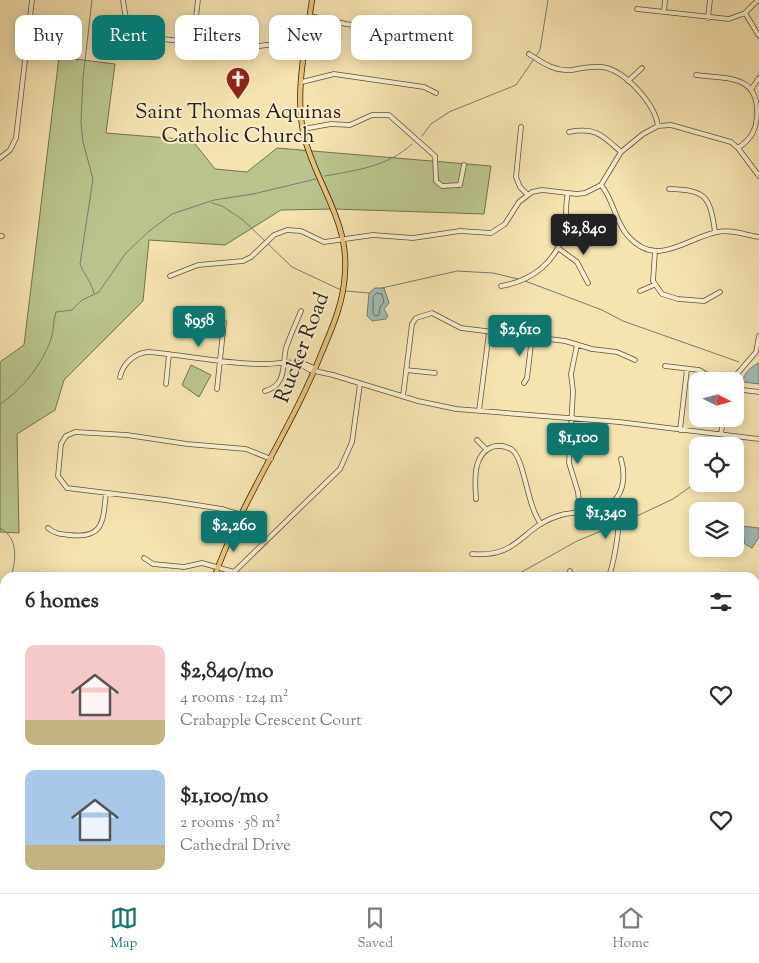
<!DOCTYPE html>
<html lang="en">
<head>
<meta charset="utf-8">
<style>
	:root { --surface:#fff; --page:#f2f2f3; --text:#2b2b33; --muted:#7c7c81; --line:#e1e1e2; --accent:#0f766e }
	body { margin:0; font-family:"Sorts Mill Goudy",serif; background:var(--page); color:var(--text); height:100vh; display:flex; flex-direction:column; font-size:19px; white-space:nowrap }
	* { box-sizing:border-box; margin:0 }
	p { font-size:16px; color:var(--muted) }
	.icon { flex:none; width:28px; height:28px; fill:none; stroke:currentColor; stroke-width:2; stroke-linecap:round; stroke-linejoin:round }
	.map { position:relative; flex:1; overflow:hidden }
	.side { position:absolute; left:0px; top:572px; width:760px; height:321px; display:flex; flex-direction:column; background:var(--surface); border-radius:15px 15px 0 0; box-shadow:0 2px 12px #0003 }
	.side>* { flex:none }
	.hud { position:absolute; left:15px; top:15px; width:500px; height:45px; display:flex; gap:10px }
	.needle { width:32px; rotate:96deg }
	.controls { position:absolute; left:689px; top:372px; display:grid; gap:10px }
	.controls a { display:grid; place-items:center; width:55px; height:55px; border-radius:10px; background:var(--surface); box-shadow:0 2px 12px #0003; font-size:25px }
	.price { position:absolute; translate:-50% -42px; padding:0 11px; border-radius:5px; background:var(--accent); color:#fff; font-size:16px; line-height:32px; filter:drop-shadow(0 1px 2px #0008) }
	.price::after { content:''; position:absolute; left:50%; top:30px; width:15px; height:11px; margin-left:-8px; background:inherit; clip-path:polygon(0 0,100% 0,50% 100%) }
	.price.selected { background:#222; color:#fff }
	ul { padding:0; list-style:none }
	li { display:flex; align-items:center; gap:15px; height:125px; padding:0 25px }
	li span { display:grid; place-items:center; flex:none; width:140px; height:100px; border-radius:10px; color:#555 }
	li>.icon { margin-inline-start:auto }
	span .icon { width:60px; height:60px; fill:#fffc; stroke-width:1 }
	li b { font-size:21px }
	h2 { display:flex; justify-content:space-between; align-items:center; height:60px; padding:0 25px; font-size:21px }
	.pill { padding:0 18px; border-radius:10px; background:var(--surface); box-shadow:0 2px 12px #0003; font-size:18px; line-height:45px }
	.pill.selected { background:var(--accent); color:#fff }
	.menu { display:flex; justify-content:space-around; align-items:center; height:70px; border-top:1px solid var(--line); background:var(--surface); font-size:14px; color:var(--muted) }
	.menu a { display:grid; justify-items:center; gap:2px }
	.menu .selected { color:var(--accent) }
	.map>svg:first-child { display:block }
</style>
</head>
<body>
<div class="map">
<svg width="759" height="893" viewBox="0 0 759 893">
	<rect width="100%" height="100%" fill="#f5e3b0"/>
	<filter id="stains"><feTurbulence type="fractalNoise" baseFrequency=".004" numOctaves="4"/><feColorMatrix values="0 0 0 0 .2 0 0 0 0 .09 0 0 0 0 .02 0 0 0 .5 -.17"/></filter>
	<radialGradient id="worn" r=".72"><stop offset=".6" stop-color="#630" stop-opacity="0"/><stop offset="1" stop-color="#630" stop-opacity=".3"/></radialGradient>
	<!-- green -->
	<path fill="#bac48c" stroke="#717250" d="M59 57 115 64 106 133 192 140 215 169 247 172 277 148 491 166 484 214 335 209 281 210 225 245 149 240 143 301 64 380 55 410 17 434 19 533 0 532V362L24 345Z
		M191 365 211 375 199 397 182 385Z
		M0 588 5 589V680L0 685Z
		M0 700 5 718V789L0 786Z
		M755 842H759V893H593V889H755Z
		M64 889H142L145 893H66Z"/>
	<!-- water -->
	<path fill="#a1bbb6" stroke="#717d75" d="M375 288H384L389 303 384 309 388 316 386 319 372 321 367 316 369 293Z
		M759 363V384L743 382C743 373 752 366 759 363Z
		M741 526 759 528V537L752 548 745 544Z"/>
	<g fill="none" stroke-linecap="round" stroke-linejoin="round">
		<!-- shore -->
		<path stroke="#646e65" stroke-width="1" d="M377 293 382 294 384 302 380 307 379 315 375 316 373 314V297Z"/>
		<!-- stream -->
		<path stroke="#717d75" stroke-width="1" d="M92 0 83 78 81 123 83 142 93 179 80 264C84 275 91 281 94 293
			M422 136 431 124 449 112 516 85 540 50 548 0
			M325 176C357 170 387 167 412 144
			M212 203 222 206 243 220 292 267 341 290
			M525 281 602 310 623 321 739 362
			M382 288 457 271 493 273 518 279
			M345 291 369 293
			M0 404C22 390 43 363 51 339 54 330 53 321 56 312L72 310 82 300 99 292 125 254 148 232 172 214 214 200 253 194 316 179
			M620 524 673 499 690 487
			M0 528C19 538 16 559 11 578
			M511 578 577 541 616 525
			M0 611 5 598
			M0 629 5 637
			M0 773 5 779
			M98 889 103 893
			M712 889 716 893
			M652 893 666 889"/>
		<defs>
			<path id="minor" d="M123 0C125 17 127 31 145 37L243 48 283 43 306 44
				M637 9 729 19 745 13 758 0
				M664 12 665 0
				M745 13 759 36
				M310 16 346 24 425 36
				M708 18 710 0
				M193 42 198 0
				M529 54C543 63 555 72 572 70 582 68 592 66 602 67 625 70 655 104 658 126
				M696 75C726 79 759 74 757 115 756 131 751 139 738 148
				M628 81 642 68
				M302 82 334 74 424 87 436 93
				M752 88 759 78
				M521 127 516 177 520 187 527 194
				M303 129 331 124 350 125 372 115H389L435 156 436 181 442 186 460 185 464 165
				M569 132C596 127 602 135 621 152
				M0 158 10 150 16 138 32 0
				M601 185C614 200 615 222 628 236 657 269 686 238 717 232 731 229 745 235 759 237
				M669 189C706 190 710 196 715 232
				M0 236H2
				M558 248 577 262 588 283
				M655 251 653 281 662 294 678 299 704 301 720 292
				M170 276 198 265 243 261 251 257 274 235 287 230 301 231 324 242 373 235 413 238 460 231 491 233 505 224 519 202 532 192 542 190 577 194 585 193 601 185 621 152 643 134 658 126 671 125 731 142 738 148 759 176
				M501 286C533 281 559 260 565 227 567 216 565 204 568 193
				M640 291 654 285
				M577 345 571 374 573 391 569 463 578 492 580 512
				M300 364 310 370 333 375 418 401 456 409 619 422 759 439
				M665 366 699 370 718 381
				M406 370 435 373
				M120 377C123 363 135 353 148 352 187 355 228 365 267 364 283 363 303 359 316 370
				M731 381 756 352 759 336
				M524 383 527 378 532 337
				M166 384 169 354
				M217 389 224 322
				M735 389 759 392
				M265 391C287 385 282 366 286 348 290 336 296 323 301 311
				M403 396 412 324 416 318 432 313 461 328 565 341 592 349 617 352 635 360
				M479 411 489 332
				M680 430 687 369
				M721 434 723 419
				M477 440 487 450
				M476 499C475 482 472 455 492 447 498 445 505 446 511 449 525 458 526 504 541 524
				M242 515 222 509 165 500 67 488 58 476 61 444 66 436 75 432 127 435 187 444 246 449 271 459
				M48 528C55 534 61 534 70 535 104 539 103 521 106 493
				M472 554C521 558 521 526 561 515 576 511 601 513 613 502 625 491 625 473 621 459
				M144 558 153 564 184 567 202 563 234 572 340 469 352 442 360 384
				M567 578 570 571
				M608 578C613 568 620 529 618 518 617 513 613 509 611 504
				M755 692 759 693
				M755 728 759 705
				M4 824H5
				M0 880 5 882
				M19 889 28 893
				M447 893 448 889
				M557 893 558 889
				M730 893V889"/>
			<path id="major" d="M214 578C242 499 291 430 322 352 333 326 344 301 345 272 349 222 316 183 304 136 294 93 306 43 312 0
				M107 893 109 889"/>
		</defs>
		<!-- minor casing -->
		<use href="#minor" stroke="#5b513b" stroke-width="5.5"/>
		<!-- major casing -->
		<use href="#major" stroke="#282014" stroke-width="6"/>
		<!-- minor -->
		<use href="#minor" stroke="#f8edcc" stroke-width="4"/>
		<!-- major -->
		<use href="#major" stroke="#eac278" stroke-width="4.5"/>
	</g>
	<!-- icons -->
	<defs>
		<symbol id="church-pin" viewBox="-11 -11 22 30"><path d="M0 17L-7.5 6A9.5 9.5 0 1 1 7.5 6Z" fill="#8f2418" stroke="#f8edcc"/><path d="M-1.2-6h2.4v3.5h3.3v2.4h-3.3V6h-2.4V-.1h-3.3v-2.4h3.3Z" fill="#fff"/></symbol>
	</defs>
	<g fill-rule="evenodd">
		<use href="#church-pin" x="224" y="65" width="28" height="38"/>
	</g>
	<g text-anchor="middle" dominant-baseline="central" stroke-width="4" stroke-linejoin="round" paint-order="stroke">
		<!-- poi labels -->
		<g font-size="21" fill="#282014" stroke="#f8edcc">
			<text x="238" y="113">Saint Thomas Aquinas<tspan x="238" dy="24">Catholic Church</tspan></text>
		</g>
		<!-- street labels -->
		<g font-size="21" fill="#282014" stroke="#f8edcc">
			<text transform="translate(303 348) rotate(-69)">Rucker Road</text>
		</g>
	</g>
	<rect width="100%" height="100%" filter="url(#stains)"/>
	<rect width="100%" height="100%" fill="url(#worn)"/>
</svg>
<div class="controls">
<a><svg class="needle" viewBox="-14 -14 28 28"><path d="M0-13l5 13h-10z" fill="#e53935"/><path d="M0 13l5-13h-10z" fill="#7c7c81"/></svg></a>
<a><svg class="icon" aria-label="locate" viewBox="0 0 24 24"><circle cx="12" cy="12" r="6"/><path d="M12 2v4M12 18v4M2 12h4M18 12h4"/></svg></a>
<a><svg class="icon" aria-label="layers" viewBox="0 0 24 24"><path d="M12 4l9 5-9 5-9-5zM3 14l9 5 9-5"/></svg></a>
</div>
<b class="price selected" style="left:584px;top:256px">$2,840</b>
<b class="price" style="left:199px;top:348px">$958</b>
<b class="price" style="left:520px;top:357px">$2,610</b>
<b class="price" style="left:578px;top:465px">$1,100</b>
<b class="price" style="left:606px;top:540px">$1,340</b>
<b class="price" style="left:234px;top:553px">$2,260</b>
<div class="hud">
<a class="pill">Buy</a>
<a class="pill selected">Rent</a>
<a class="pill">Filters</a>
<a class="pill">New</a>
<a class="pill">Apartment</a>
</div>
<section class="side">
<h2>6 homes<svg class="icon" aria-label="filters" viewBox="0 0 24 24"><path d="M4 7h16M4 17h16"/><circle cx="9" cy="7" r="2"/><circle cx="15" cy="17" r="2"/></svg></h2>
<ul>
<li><span style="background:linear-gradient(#f6c9c9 75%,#c2b280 0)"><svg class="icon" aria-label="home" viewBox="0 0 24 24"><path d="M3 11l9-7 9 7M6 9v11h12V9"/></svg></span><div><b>$2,840/mo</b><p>4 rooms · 124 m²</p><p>Crabapple Crescent Court</p></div><svg class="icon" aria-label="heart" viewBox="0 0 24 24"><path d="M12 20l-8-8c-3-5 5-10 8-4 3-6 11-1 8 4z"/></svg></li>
<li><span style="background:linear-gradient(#a9c7e8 75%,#c2b280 0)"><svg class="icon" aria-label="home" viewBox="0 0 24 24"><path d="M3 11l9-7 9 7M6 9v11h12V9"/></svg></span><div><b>$1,100/mo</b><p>2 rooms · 58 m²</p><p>Cathedral Drive</p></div><svg class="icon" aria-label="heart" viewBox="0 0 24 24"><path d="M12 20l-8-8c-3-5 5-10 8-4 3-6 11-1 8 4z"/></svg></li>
</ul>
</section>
</div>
<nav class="menu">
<a class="selected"><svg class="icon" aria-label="map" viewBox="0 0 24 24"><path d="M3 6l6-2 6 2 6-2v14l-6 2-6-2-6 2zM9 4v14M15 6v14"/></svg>Map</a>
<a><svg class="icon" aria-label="saved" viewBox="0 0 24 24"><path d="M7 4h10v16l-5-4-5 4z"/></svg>Saved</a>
<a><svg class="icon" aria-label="home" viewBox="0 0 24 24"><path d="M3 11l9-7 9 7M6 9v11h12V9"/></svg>Home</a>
</nav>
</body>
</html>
